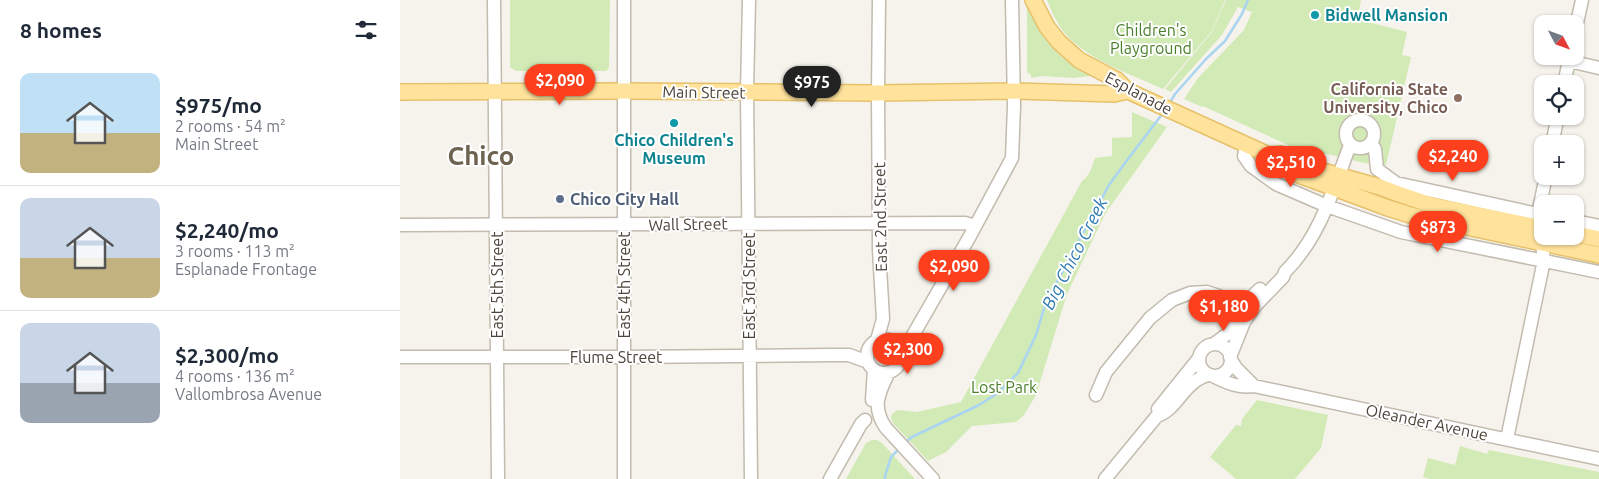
<!DOCTYPE html>
<html lang="en">
<head>
<meta charset="utf-8">
<style>
	:root { --surface:#fff; --page:#f2f2f3; --text:#1f2937; --muted:#747a83; --line:#e0e1e3; --accent:#fc3f1d }
	body { margin:0; font-family:Ubuntu,sans-serif; background:var(--page); color:var(--text); height:100vh; display:flex; flex-direction:column; font-size:19px; white-space:nowrap }
	* { box-sizing:border-box; margin:0 }
	p { font-size:16px; color:var(--muted) }
	.icon { flex:none; width:28px; height:28px; fill:none; stroke:currentColor; stroke-width:2; stroke-linecap:round; stroke-linejoin:round }
	.map { position:relative; flex:1; overflow:hidden }
	.details { display:flex; flex-direction:column; background:var(--surface); width:400px }
	.details>* { flex:none }
	.needle { width:32px; rotate:131deg }
	.fabs { position:absolute; left:1134px; top:15px; display:grid; gap:10px }
	.fabs a { display:grid; place-items:center; width:50px; height:50px; border-radius:10px; background:var(--surface); box-shadow:0 1px 4px #0004; font-size:25px }
	.price { position:absolute; translate:-50% -42px; padding:0 11px; border-radius:18px; background:var(--accent); color:#fff; font-size:16px; line-height:32px; filter:drop-shadow(0 1px 2px #0008) }
	.price::after { content:''; position:absolute; left:50%; top:30px; width:15px; height:11px; margin-left:-8px; background:inherit; clip-path:polygon(0 0,100% 0,50% 100%) }
	.price.current { background:#222; color:#fff }
	ul { padding:0; list-style:none }
	li { display:flex; align-items:center; gap:15px; height:125px; padding:0 20px }
	li+li { border-top:1px solid var(--line) }
	li span { display:grid; place-items:center; flex:none; width:140px; height:100px; border-radius:10px; color:#555 }
	li>.icon { margin-inline-start:auto }
	span .icon { width:60px; height:60px; fill:#fffc; stroke-width:1 }
	li b { font-size:21px }
	h2 { display:flex; justify-content:space-between; align-items:center; height:60px; padding:0 20px; font-size:21px }
	main { display:flex; flex:1; min-height:0 }
	.map>svg:first-child { display:block }
</style>
</head>
<body>
<main>
<section class="details">
<h2>8 homes<svg class="icon" aria-label="filters" viewBox="0 0 24 24"><path d="M4 7h16M4 17h16"/><circle cx="9" cy="7" r="2"/><circle cx="15" cy="17" r="2"/></svg></h2>
<ul>
<li><span style="background:linear-gradient(#bfe0f5 60%,#c2b280 0)"><svg class="icon" aria-label="home" viewBox="0 0 24 24"><path d="M3 11l9-7 9 7M6 9v11h12V9"/></svg></span><div><b>$975/mo</b><p>2 rooms · 54 m²</p><p>Main Street</p></div></li>
<li><span style="background:linear-gradient(#c9d6e8 60%,#c2b280 0)"><svg class="icon" aria-label="home" viewBox="0 0 24 24"><path d="M3 11l9-7 9 7M6 9v11h12V9"/></svg></span><div><b>$2,240/mo</b><p>3 rooms · 113 m²</p><p>Esplanade Frontage</p></div></li>
<li><span style="background:linear-gradient(#c9d6e8 60%,#9aa5b1 0)"><svg class="icon" aria-label="home" viewBox="0 0 24 24"><path d="M3 11l9-7 9 7M6 9v11h12V9"/></svg></span><div><b>$2,300/mo</b><p>4 rooms · 136 m²</p><p>Vallombrosa Avenue</p></div></li>
</ul>
</section>
<div class="map">
<svg width="1199" height="479" viewBox="0 0 1199 479">
	<rect width="100%" height="100%" fill="#f6f3ec"/>
	<!-- green -->
	<path fill="#d2eab5" d="M110 0H210L209 68 206 71H116L110 67Z
		M647 0H825L812 31 763 89C731 74 686 60 663 31 656 21 651 11 647 0Z
		M826 0H961L958 17 960 20 1007 32 1002 55 1011 57 986 165 964 163 932 155 905 151 892 147 803 106 802 107 784 99 798 78 844 30 852 12 838 7 822 35 771 92 765 89 812 32Z
		M627 2H628C637 25 648 49 670 63 676 67 684 70 691 74V76L673 78 642 76 631 78V75L627 72Z
		M732 112 767 127 705 214 667 294 636 395 624 415 616 422 572 426 546 452 528 461 493 423 491 418 492 414 497 410 517 412 561 402 682 181C690 175 692 167 695 158L712 156V138L732 137Z
		M857 400 928 415 921 448 895 479H836L810 457 836 425 841 426 842 419Z
		M472 440H477L482 443 515 479H446L466 443Z
		M1060 446 1087 454 1089 450 1199 472V479H1030L1023 477 1028 458 1055 465Z"/>
	<g fill="none" stroke-linecap="round" stroke-linejoin="round">
		<!-- stream -->
		<path stroke="#a9d4f2" stroke-width="2.5" d="M769 104 775 94 806 59 825 41 842 14 848 0
			M506 442 512 437 579 405 598 393 618 373 636 335 646 302 709 185 728 159 763 113
			M485 479V476L491 457 500 448"/>
		<defs>
			<path id="minor" d="M94 0 98 479
				M224 0V479
				M349 0 347 92 351 479
				M1175 32 1182 0
				M1169 61 1199 68
				M1164 84 1170 56
				M946 134a14 14 0 1 1 28 0a14 14 0 1 1-28 0Z
				M971 143 975 149 977 169 996 183 1142 215
				M846 144 844 156 851 166 876 184 927 206 1001 232 1199 272
				M1152 144 1158 116
				M1175 221 1199 226
				M0 225 565 223 575 226
				M467 356a17 17 0 1 1 34 0a17 17 0 1 1-34 0Z
				M477 340 483 319 479 250 478 93 479 0
				M814 344 830 332 847 301 860 289
				M799 360a16 16 0 1 1 32 0a16 16 0 1 1-32 0Z
				M501 356 570 236 612 158 614 106 612 0
				M0 357H224L433 355H449L468 362
				M830 357 844 322 856 305 883 277 885 272C920 237 933 190 950 145
				M831 360 836 368 854 386
				M489 372C479 392 471 407 486 428L533 479
				M813 376C828 383 837 388 854 386L1199 459
				M696 395 706 372 750 318 772 300 790 293 807 292 819 296 840 311
				M472 400 474 370
				M758 409 799 358
				M1107 439 1144 260 1138 214 1146 176
				M430 479 461 424 465 420
				M705 479 757 416C778 409 783 382 808 375"/>
			<path id="major" d="M633 0 647 27 659 42 679 60 717 80 728 91 869 155 879 165 899 175 988 208 1010 215 1199 255
				M0 92 224 91 478 93 613 91 714 94 728 91
				M869 155 881 154 919 170 980 187 996 193 1031 205 1142 228
				M1175 234 1199 239"/>
		</defs>
		<!-- minor casing -->
		<use href="#minor" stroke="#c2bbae" stroke-width="15"/>
		<!-- major casing -->
		<use href="#major" stroke="#e6c16a" stroke-width="18"/>
		<!-- minor -->
		<use href="#minor" stroke="#fff" stroke-width="12"/>
		<!-- major -->
		<use href="#major" stroke="#ffe39c" stroke-width="15"/>
	</g>
	<!-- markers -->
	<g fill="#0f9aa8" stroke="#fff" stroke-width="2">
		<circle cx="915" cy="15" r="5"/>
		<circle cx="274" cy="123" r="5"/>
	</g>
	<circle fill="#8d6e63" stroke="#fff" stroke-width="2" cx="1058" cy="98" r="5"/>
	<circle fill="#5c6f8a" stroke="#fff" stroke-width="2" cx="160" cy="199" r="5"/>
	<g text-anchor="middle" dominant-baseline="central" stroke-width="4" stroke-linejoin="round" paint-order="stroke">
		<!-- culture labels -->
		<g font-size="16" font-weight="bold" fill="#0d838f" stroke="#fff" text-anchor="start">
			<text x="925" y="15">Bidwell Mansion</text>
			<text x="274" y="140" text-anchor="middle">Chico Children's<tspan x="274" dy="18">Museum</tspan></text>
		</g>
		<!-- park labels -->
		<g font-size="16" fill="#4a7f2a" stroke="#fff">
			<text x="751" y="30">Children's<tspan x="751" dy="18">Playground</tspan></text>
			<text x="604" y="387">Lost Park</text>
		</g>
		<!-- education labels -->
		<g font-size="16" font-weight="bold" fill="#785e54" stroke="#fff" text-anchor="end">
			<text x="1048" y="89">California State<tspan x="1048" dy="18">University, Chico</tspan></text>
		</g>
		<!-- street labels -->
		<g font-size="16" fill="#4b4439" stroke="#fff">
			<text transform="translate(304 92) rotate(1)">Main Street</text>
			<text transform="translate(739 93) rotate(28)">Esplanade</text>
			<text transform="translate(480 217) rotate(-91)">East 2nd Street</text>
			<text transform="translate(288 224) rotate(-1)">Wall Street</text>
			<text transform="translate(97 285) rotate(-90)">East 5th Street</text>
			<text transform="translate(224 285) rotate(-90)">East 4th Street</text>
			<text transform="translate(349 286) rotate(-90)">East 3rd Street</text>
			<text x="216" y="357">Flume Street</text>
			<text transform="translate(1027 422) rotate(12)">Oleander Avenue</text>
		</g>
		<!-- service labels -->
		<g font-size="16" font-weight="bold" fill="#4e5e75" stroke="#fff" text-anchor="start">
			<text x="170" y="199">Chico City Hall</text>
		</g>
		<!-- water labels -->
		<g font-size="18" font-style="italic" fill="#2e7ab2" stroke="#fff">
			<text transform="translate(674 253) rotate(-63)">Big Chico Creek</text>
		</g>
		<!-- town labels -->
		<g font-size="26" font-weight="bold" fill="#6e6250" stroke="#fff">
			<text x="81" y="155">Chico</text>
		</g>
	</g>
</svg>
<div class="fabs">
<a><svg class="needle" viewBox="-14 -14 28 28"><path d="M0-13l5 13h-10z" fill="#e53935"/><path d="M0 13l5-13h-10z" fill="#747a83"/></svg></a>
<a><svg class="icon" aria-label="locate" viewBox="0 0 24 24"><circle cx="12" cy="12" r="6"/><path d="M12 2v4M12 18v4M2 12h4M18 12h4"/></svg></a>
<a>+</a>
<a>−</a>
</div>
<b class="price" style="left:160px;top:106px">$2,090</b>
<b class="price current" style="left:412px;top:108px">$975</b>
<b class="price" style="left:1053px;top:182px">$2,240</b>
<b class="price" style="left:891px;top:188px">$2,510</b>
<b class="price" style="left:1038px;top:253px">$873</b>
<b class="price" style="left:554px;top:292px">$2,090</b>
<b class="price" style="left:824px;top:332px">$1,180</b>
<b class="price" style="left:508px;top:375px">$2,300</b>
</div>
</main>
</body>
</html>
